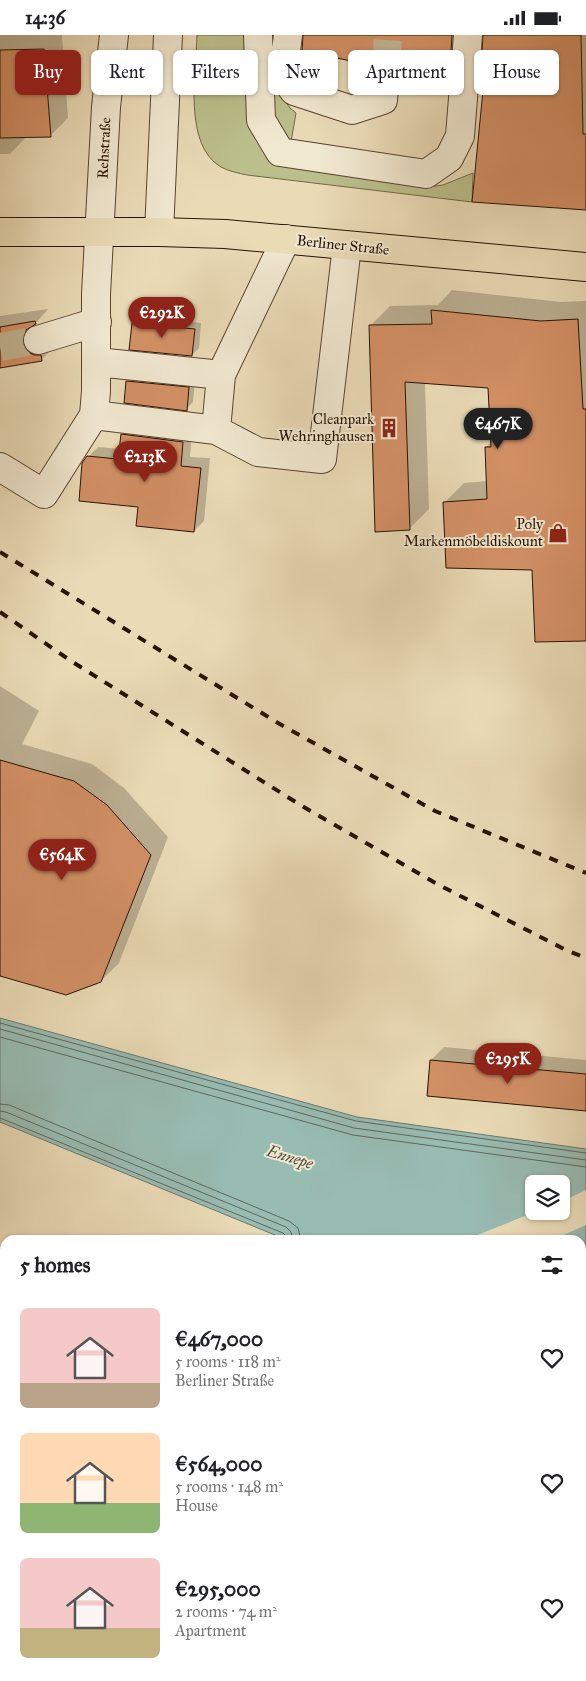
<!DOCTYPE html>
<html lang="en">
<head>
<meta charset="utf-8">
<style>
	:root { --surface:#fff; --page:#f6f6f6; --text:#202124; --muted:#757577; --accent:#8f2418 }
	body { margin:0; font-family:"IM FELL Great Primer",serif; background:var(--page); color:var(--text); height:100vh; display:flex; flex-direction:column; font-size:19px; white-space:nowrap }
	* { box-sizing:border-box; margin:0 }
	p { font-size:16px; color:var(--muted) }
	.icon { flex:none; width:28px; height:28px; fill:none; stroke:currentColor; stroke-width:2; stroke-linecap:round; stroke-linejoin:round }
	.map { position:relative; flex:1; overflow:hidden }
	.drawer { position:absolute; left:0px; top:1200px; width:586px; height:446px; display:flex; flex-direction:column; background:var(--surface); border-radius:15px 15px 0 0; box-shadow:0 1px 4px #0004 }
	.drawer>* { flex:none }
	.guide { position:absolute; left:15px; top:15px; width:556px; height:45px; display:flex; gap:10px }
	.buttons { position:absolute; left:525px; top:1140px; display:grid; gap:10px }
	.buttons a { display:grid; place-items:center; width:45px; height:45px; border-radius:8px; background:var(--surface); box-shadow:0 1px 4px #0004; font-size:25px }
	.price { position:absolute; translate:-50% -42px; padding:0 11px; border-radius:18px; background:var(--accent); color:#fff; font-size:16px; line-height:32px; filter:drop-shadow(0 1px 2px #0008) }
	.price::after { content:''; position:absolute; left:50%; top:30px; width:15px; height:11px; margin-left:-8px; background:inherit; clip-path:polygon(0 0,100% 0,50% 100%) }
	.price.current { background:#222; color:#fff }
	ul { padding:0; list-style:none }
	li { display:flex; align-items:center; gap:15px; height:125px; padding:0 20px }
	li span { display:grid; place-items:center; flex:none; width:140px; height:100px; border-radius:8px; color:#555 }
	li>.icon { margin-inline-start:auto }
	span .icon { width:60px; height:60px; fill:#fffc; stroke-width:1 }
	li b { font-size:21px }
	h2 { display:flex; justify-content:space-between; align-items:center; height:60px; padding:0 20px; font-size:21px }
	.tag { padding:0 18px; border-radius:8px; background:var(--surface); box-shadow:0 1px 4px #0004; font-size:18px; line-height:45px }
	.tag.current { background:var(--accent); color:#fff }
	.status { display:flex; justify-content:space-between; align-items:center; height:35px; padding:0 25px; background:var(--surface); direction:ltr }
	.status svg { height:14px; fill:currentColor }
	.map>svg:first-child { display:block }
</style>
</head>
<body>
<div class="status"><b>14:36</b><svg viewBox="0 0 49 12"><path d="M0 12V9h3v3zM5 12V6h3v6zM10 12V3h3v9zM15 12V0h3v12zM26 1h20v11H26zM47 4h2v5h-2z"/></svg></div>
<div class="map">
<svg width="586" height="1646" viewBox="0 0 586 1646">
	<rect width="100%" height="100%" fill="#eadbb7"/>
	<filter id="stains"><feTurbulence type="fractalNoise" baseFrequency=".004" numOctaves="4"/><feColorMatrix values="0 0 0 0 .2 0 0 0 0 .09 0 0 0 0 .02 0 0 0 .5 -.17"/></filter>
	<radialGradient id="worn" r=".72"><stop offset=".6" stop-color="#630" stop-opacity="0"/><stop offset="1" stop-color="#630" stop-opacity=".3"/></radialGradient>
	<!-- green -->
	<path fill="#bbbf8b" stroke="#716846" d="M197 0H251L284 130 428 152 443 150 473 138 472 167 247 140C238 138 228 136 221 132 183 110 196 37 197 0Z
		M271 46 290 73 296 78 291 107C271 96 273 66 271 46Z
		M581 1236H586V1646H0V1287H5V1641H581Z"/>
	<!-- water -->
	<path fill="#98bbb2" stroke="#6b776b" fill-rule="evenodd" d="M0 983 357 1082 586 1114V1236H581V1205H287L0 1087ZM534 1149H561V1176H534Z"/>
	<!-- pier -->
	<path fill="#eadbb7" d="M586 1155V1190L552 1205H465L537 1176H561V1167Z"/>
	<!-- shadow -->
	<path fill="#0003" d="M0 0H62L68 83 50 101H27L10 119H0Z
		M328 0H470V10L449 30 402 26 396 20 388 16 382 17 371 28Z
		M485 0H586V174L486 34Z
		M452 255 561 267 586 266V605L533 534 444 468 464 448 488 446 486 412 492 406 489 352 425 348 429 474 409 494 370 291 390 271 438 270Z
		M48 274 36 288V295L54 312 41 325 0 331V281Z
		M140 281 201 288 199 313 192 320 133 288Z
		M134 339 195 346 193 367 186 374 127 346Z
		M131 390 192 397 190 422 210 423 204 486 194 496 140 471 88 422 98 412 120 414 122 400Z
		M0 651 39 676 22 709 92 729 124 753 168 802 119 928 101 946 0 939Z
		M444 1012 586 1025V1075L431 1025Z"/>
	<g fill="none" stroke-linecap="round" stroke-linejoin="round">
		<!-- shore -->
		<path stroke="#60665a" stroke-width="1" d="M0 988 356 1086 586 1118
			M0 994 354 1093 586 1125
			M0 1002 353 1100 586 1132
			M0 1069 9 1070 289 1186 298 1193 301 1205
			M0 1076 6 1077 286 1192 291 1197 293 1205
			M0 1083 283 1198 286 1201 287 1205"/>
	</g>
	<!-- building -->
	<path fill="#d39065" stroke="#271201" d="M303 0H452L450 32 437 30 401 34 400 27 395 21 388 18 379 19 374 24 371 30 302 16Z
		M483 0H581L583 99H586V175L472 167 485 35H481Z
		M44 14 51 102 0 103V15Z
		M431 275 541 286 578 284 583 374H586V606L535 607 532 535 446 533 443 467 487 464 485 412H491L488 353 405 347 410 495 375 497 369 290 432 289Z
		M35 286 36 289 26 295 23 302V309L28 317 34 320H41L42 326 0 333V292Z
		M132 288 195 294 192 321 129 315Z
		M126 346 189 352 187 376 124 368Z
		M121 399 183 407 181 431 201 433 194 497 136 491 138 472 79 466 82 428 87 421 118 424Z
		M0 725 74 746 107 770 151 820 101 947 66 960 0 941Z
		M430 1025 586 1039V1076L427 1061Z"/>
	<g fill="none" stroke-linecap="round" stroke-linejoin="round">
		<!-- minor-tunnel -->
		<path stroke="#c3b393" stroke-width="28" stroke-dasharray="28 14" stroke-linecap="butt" d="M386 33 388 0
			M0 312 38 305"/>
		<defs>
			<path id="minor" d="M114 0 106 72 96 259V356L94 380 216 395 258 417 322 424 347 211
				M258 0 261 85 280 117 426 139 449 123 460 101 468 0
				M288 0 283 41 294 56 352 75 383 65 386 33
				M159 197 168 0
				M38 305 97 287
				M97 327 221 340
				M216 395 221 340 286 204
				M0 432 44 459 94 380"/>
			<path id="major" d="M0 197H159L225 199 586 232"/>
		</defs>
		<!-- minor casing -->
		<use href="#minor" stroke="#58442e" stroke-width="30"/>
		<!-- major casing -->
		<use href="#major" stroke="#271201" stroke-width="30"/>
		<!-- minor -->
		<use href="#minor" stroke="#f1e8d0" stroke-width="28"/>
		<!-- major -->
		<use href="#major" stroke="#eadbb7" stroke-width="28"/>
		<!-- rail -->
		<path stroke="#271201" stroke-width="4" stroke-dasharray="9 9" stroke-linecap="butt" d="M0 517 278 688 435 776 586 838
			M0 577 71 626 302 771 439 850 566 915 586 923"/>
	</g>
	<!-- icons -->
	<defs>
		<symbol id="building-bare" viewBox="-9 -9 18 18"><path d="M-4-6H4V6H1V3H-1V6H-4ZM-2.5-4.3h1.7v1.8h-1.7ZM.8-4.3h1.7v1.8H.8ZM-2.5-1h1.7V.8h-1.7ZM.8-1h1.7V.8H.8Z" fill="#8f2418" stroke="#f1e8d0" stroke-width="2.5" paint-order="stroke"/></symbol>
		<symbol id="shop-bare" viewBox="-9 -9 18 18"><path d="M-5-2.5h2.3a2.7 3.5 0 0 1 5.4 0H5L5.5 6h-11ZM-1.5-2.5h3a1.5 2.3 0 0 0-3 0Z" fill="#8f2418" stroke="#f1e8d0" stroke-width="2.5" paint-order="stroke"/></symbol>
	</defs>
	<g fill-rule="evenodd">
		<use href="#building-bare" x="375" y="379" width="28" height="28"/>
		<use href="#shop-bare" x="544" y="484" width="28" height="28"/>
	</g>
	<g text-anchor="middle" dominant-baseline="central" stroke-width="4" stroke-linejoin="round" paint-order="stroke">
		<!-- street labels -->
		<g font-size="15" fill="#271201" stroke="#f1e8d0">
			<text transform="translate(104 113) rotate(-87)">Rehstraße</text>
			<text transform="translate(343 210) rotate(6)">Berliner Straße</text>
		</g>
		<!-- poi labels -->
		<g font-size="15" fill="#271201" stroke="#f1e8d0" text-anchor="end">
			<text x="374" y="384">Cleanpark<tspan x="374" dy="17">Wehringhausen</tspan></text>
			<text x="543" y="489">Poly<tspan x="543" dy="17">Markenmöbeldiskount</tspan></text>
		</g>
		<!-- water labels -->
		<g font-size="16" font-style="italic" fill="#4f4d3f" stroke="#f1e8d0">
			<text transform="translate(290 1122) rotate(17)">Ennepe</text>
		</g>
	</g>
	<rect width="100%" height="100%" filter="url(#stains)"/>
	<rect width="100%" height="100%" fill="url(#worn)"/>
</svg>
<div class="buttons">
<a><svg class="icon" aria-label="layers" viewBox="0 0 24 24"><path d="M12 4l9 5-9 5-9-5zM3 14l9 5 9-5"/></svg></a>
</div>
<b class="price" style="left:162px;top:304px">€292K</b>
<b class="price current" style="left:498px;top:415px">€467K</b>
<b class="price" style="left:145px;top:448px">€213K</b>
<b class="price" style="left:62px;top:846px">€564K</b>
<b class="price" style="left:508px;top:1050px">€295K</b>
<div class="guide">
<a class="tag current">Buy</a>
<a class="tag">Rent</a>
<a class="tag">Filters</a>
<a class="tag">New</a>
<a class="tag">Apartment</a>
<a class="tag">House</a>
</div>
<section class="drawer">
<h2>5 homes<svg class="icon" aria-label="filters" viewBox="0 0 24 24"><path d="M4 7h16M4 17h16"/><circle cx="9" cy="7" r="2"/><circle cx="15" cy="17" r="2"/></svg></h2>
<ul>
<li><span style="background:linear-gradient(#f6c9c9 75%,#b9a48a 0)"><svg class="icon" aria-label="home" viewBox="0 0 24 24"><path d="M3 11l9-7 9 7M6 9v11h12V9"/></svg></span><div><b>€467,000</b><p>5 rooms · 118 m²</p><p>Berliner Straße</p></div><svg class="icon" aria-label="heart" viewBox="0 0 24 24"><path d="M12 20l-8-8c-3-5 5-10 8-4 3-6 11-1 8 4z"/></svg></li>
<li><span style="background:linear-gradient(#ffd9b3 70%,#8fb573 0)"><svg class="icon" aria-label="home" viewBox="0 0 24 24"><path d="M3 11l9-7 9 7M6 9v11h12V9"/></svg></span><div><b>€564,000</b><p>5 rooms · 148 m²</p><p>House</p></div><svg class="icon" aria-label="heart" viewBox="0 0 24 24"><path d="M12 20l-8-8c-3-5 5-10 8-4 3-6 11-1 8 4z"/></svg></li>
<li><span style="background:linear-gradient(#f6c9c9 70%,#c2b280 0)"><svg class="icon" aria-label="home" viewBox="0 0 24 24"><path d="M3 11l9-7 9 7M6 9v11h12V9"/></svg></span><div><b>€295,000</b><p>2 rooms · 74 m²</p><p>Apartment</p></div><svg class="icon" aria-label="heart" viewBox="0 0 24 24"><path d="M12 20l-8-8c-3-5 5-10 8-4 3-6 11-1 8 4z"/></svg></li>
</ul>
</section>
</div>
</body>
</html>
